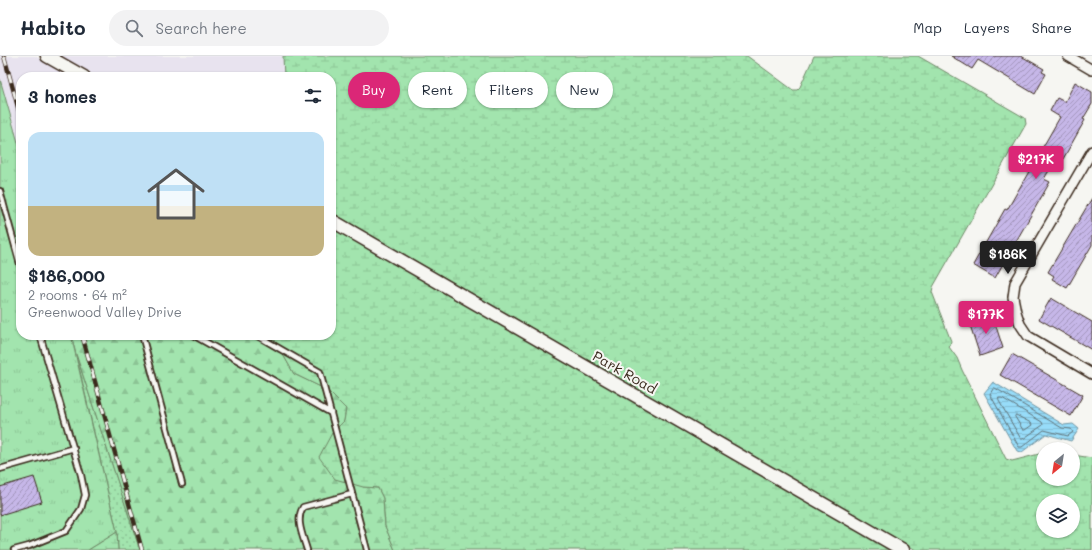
<!DOCTYPE html>
<html lang="en">
<head>
<meta charset="utf-8">
<style>
	:root { --surface:#fff; --page:#f2f2f3; --text:#1f2937; --muted:#747a83; --line:#e0e1e3; --accent:#db2777 }
	body { margin:0; font-family:Mali,sans-serif; background:var(--page); color:var(--text); height:100vh; display:flex; flex-direction:column; font-size:15px; white-space:nowrap }
	* { box-sizing:border-box; margin:0 }
	p { font-size:13px; color:var(--muted) }
	.icon { flex:none; width:22px; height:22px; fill:none; stroke:currentColor; stroke-width:2; stroke-linecap:round; stroke-linejoin:round }
	.map { position:relative; flex:1; overflow:hidden }
	.details { position:absolute; left:16px; top:16px; width:320px; height:268px; display:flex; flex-direction:column; background:var(--surface); border-radius:16px; box-shadow:0 1px 3px #0004 }
	.details>* { flex:none }
	.banner { position:absolute; left:348px; top:16px; width:380px; height:36px; display:flex; gap:8px }
	.needle { width:26px; rotate:210deg }
	.fabs { position:absolute; left:1036px; top:386px; display:grid; gap:8px }
	.fabs a { display:grid; place-items:center; width:44px; height:44px; border-radius:50%; background:var(--surface); box-shadow:0 1px 3px #0004; font-size:20px }
	.price { position:absolute; translate:-50% -34px; padding:0 9px; border-radius:4px; background:var(--accent); color:#fff; font-size:13px; line-height:26px; filter:drop-shadow(0 1px 2px #0008) }
	.price::after { content:''; position:absolute; left:50%; top:24px; width:12px; height:9px; margin-left:-6px; background:inherit; clip-path:polygon(0 0,100% 0,50% 100%) }
	.price.current { background:#222; color:#fff }
	ul { padding:0; list-style:none }
	li { display:grid; align-content:center; gap:8px; height:212px; padding:0 12px }
	li span { display:grid; place-items:center; height:124px; border-radius:12px; color:#555 }
	li>.icon { margin-inline-start:auto }
	span .icon { width:72px; height:72px; fill:#fffc; stroke-width:1 }
	li b { font-size:17px }
	h2 { display:flex; justify-content:space-between; align-items:center; height:48px; padding:0 12px; font-size:17px }
	.pill { padding:0 14px; border-radius:18px; background:var(--surface); box-shadow:0 1px 3px #0004; font-size:14px; line-height:36px }
	.pill.current { background:var(--accent); color:#fff }
	header { display:flex; align-items:center; gap:24px; box-sizing:border-box; height:56px; padding:0 20px; background:var(--surface); border-bottom:1px solid var(--line) }
	header strong { font-size:19px }
	nav { display:flex; gap:22px; margin-inline-start:auto; font-size:14px }
	.search { width:280px; height:36px; background:var(--page); display:flex; align-items:center; gap:10px; box-sizing:border-box; padding:0 14px; border-radius:22px; color:var(--muted); font-size:15px }
	.map>svg:first-child { display:block }
</style>
</head>
<body>
<header>
<strong>Habito</strong>
<div class="search"><svg class="icon" aria-label="search" viewBox="0 0 24 24"><circle cx="10" cy="10" r="6"/><path d="M15 15l6 6"/></svg>Search here</div>
<nav><a>Map</a><a>Layers</a><a>Share</a></nav>
</header>
<div class="map">
<svg width="1092" height="494" viewBox="0 0 1092 494">
	<defs>
		<pattern id="grass-dots" width="8" height="8" patternUnits="userSpaceOnUse"><rect width="8" height="8" fill="#a2e4ae"/><path d="M2 2h.1M6 6h.1" fill="none" stroke="#8cc495" stroke-width="1.8" stroke-linecap="round"/></pattern>
		<pattern id="forest-firs" width="22" height="20" patternUnits="userSpaceOnUse"><rect width="22" height="20" fill="#a2e4ae"/><path d="M5 1l3.5 6h-7zM16 11l3.5 6h-7z" fill="#8cc495"/></pattern>
		<pattern id="wetland-marsh" width="20" height="14" patternUnits="userSpaceOnUse"><rect width="20" height="14" fill="#a2e4ae"/><path d="M1 5h8M5 5V1M11 12h8M15 12V8" fill="none" stroke="#8cc495"/></pattern>
		<pattern id="park-tufts" width="24" height="20" patternUnits="userSpaceOnUse"><rect width="24" height="20" fill="#a2e4ae"/><path d="M3 7l-1-3M5 7V3M7 7l1-3M15 17l-1-3M17 17v-4M19 17l1-3" fill="none" stroke="#8cc495"/></pattern>
		<pattern id="water-rules" width="6" height="5" patternUnits="userSpaceOnUse"><rect width="6" height="5" fill="#97dcf9"/><path d="M0 2.5h6" fill="none" stroke="#83bdd5"/></pattern>
		<pattern id="building-hatch" width="6" height="6" patternUnits="userSpaceOnUse"><rect width="6" height="6" fill="#c6b7e8"/><path d="M-1 1l2-2M0 6l6-6M5 7l2-2" fill="none" stroke="#a295bb"/></pattern>
	</defs>
	<rect width="100%" height="100%" fill="#f6f6f2"/>
	<filter id="ink" filterUnits="userSpaceOnUse"><feTurbulence type="fractalNoise" baseFrequency=".025" numOctaves="2"/><feDisplacementMap in="SourceGraphic" scale="8" xChannelSelector="R" yChannelSelector="G"/><feConvolveMatrix kernelMatrix="1 2 1 2 8 2 1 2 1" color-interpolation-filters="sRGB"/></filter>
	<g filter="url(#ink)">
		<!-- built -->
		<path fill="#e8e3ef" d="M0 0H35L72 21H21V96L0 23Z
			M60 0H283L284 21H97Z"/>
		<!-- grass -->
		<path fill="url(#grass-dots)" stroke="#6e8766" d="M76 298 140 494H118L117 476Z"/>
		<!-- forest -->
		<path fill="url(#forest-firs)" stroke="#6e8766" d="M71 279H272L294 318 327 334 346 353 344 365 332 377 363 431 378 432 383 442 385 470 395 494H140L76 298Z"/>
		<!-- wetland -->
		<path fill="url(#wetland-marsh)" stroke="#6e8766" fill-rule="evenodd" d="M283 0H747L793 34H797L800 31 814 0H918L1025 62 1026 68 933 231 932 236 951 285 949 291 957 302 962 314 1006 403 1012 405 1043 397V423H1073V399L1092 402V494H916L331 156V113L335 95 331 90V21H284ZM1043 445H1073V475H1043Z
			M331 171 891 494H395L385 470 383 442 378 432 363 431 335 423 319 401 332 377 344 365 346 353 327 334 294 318 272 279H331Z
			M117 476 118 494H88Z"/>
		<!-- park -->
		<path fill="url(#park-tufts)" stroke="#6e8766" d="M0 23 21 97V279H71L117 476 88 494H0Z"/>
		<!-- water -->
		<path fill="url(#water-rules)" stroke="#7295a1" d="M993 326 1064 369 1073 368 1079 373 1071 385 1046 378 1022 396 1017 395 984 337Z"/>
		<g fill="none" stroke-linecap="round" stroke-linejoin="round">
			<!-- shore -->
			<path stroke="#607176" stroke-width="1" d="M995 332 1062 372 1071 373 1073 376 1068 380 1044 374 1022 391H1019L990 338 993 333Z
				M999 342H1002L1042 366 1043 369 1023 383H1021L999 345Z
				M1016 359 1031 367 1032 369 1025 374H1023L1015 361Z"/>
		</g>
		<!-- building -->
		<path fill="url(#building-hatch)" stroke="#3b2a1e" d="M951 0H1021L1044 13 1042 16 1046 18 1035 38 978 4 972 13Z
			M1075 26 1092 36V48L1083 63 1085 64 1058 112 1053 108 1044 123 1050 126 995 222 973 209 1005 153 1007 154 1060 61 1050 55 1057 42 1065 46Z
			M1092 142V189L1067 232 1052 223 1054 220 1048 216Z
			M1051 242 1092 266V294L1039 263Z
			M992 258 1003 292 980 300 969 266Z
			M1012 298 1083 339 1071 360 1000 319Z
			M34 421 42 446 0 459V431Z"/>
		<g fill="none" stroke-linecap="round" stroke-linejoin="round">
			<defs>
				<path id="lane" d="M0 135 21 212
					M142 279 182 428
					M193 279 331 357
					M256 279 320 316 367 494
					M0 413 74 392
					M14 494 29 490 66 475 81 453 85 439 81 419 40 279
					M307 494C303 480 295 464 303 451L352 438"/>
				<path id="street" d="M1068 0 1092 14
					M1092 95 1015 227 1013 241 1016 256 1020 268 1028 280 1092 318"/>
				<path id="secondary" d="M47 0 84 21
					M331 164 903 494"/>
			</defs>
			<!-- lane casing -->
			<use href="#lane" stroke="#3b2a1e" stroke-width="8"/>
			<!-- street casing -->
			<use href="#street" stroke="#3b2a1e" stroke-width="12"/>
			<!-- secondary casing -->
			<use href="#secondary" stroke="#3b2a1e" stroke-width="15"/>
			<!-- lane -->
			<use href="#lane" stroke="#f6f6f2" stroke-width="4.5"/>
			<!-- street -->
			<use href="#street" stroke="#f6f6f2" stroke-width="9"/>
			<!-- secondary -->
			<use href="#secondary" stroke="#f6f6f2" stroke-width="12"/>
			<defs>
				<path id="rail" d="M4 0 21 62
					M82 279 142 494"/>
			</defs>
			<!-- rail casing -->
			<use href="#rail" stroke="#3b2a1e" stroke-width="4.5"/>
			<!-- rail -->
			<use href="#rail" stroke="#f6f6f2" stroke-width="3" stroke-dasharray="9" stroke-linecap="butt"/>
		</g>
	</g>
	<g text-anchor="middle" dominant-baseline="central" stroke-width="4" stroke-linejoin="round" paint-order="stroke">
		<!-- street labels -->
		<g font-size="14" fill="#3b2a1e" stroke="#f6f6f2">
			<text transform="translate(625 316) rotate(30)">Park Road</text>
		</g>
	</g>
</svg>
<div class="fabs">
<a><svg class="needle" viewBox="-14 -14 28 28"><path d="M0-13l5 13h-10z" fill="#e53935"/><path d="M0 13l5-13h-10z" fill="#747a83"/></svg></a>
<a><svg class="icon" aria-label="layers" viewBox="0 0 24 24"><path d="M12 4l9 5-9 5-9-5zM3 14l9 5 9-5"/></svg></a>
</div>
<b class="price" style="left:1036px;top:124px">$217K</b>
<b class="price current" style="left:1008px;top:219px">$186K</b>
<b class="price" style="left:986px;top:279px">$177K</b>
<div class="banner">
<a class="pill current">Buy</a>
<a class="pill">Rent</a>
<a class="pill">Filters</a>
<a class="pill">New</a>
</div>
<section class="details">
<h2>3 homes<svg class="icon" aria-label="filters" viewBox="0 0 24 24"><path d="M4 7h16M4 17h16"/><circle cx="9" cy="7" r="2"/><circle cx="15" cy="17" r="2"/></svg></h2>
<ul>
<li><span style="background:linear-gradient(#bfe0f5 60%,#c2b280 0)"><svg class="icon" aria-label="home" viewBox="0 0 24 24"><path d="M3 11l9-7 9 7M6 9v11h12V9"/></svg></span><div><b>$186,000</b><p>2 rooms · 64 m²</p><p>Greenwood Valley Drive</p></div></li>
</ul>
</section>
</div>
</body>
</html>
